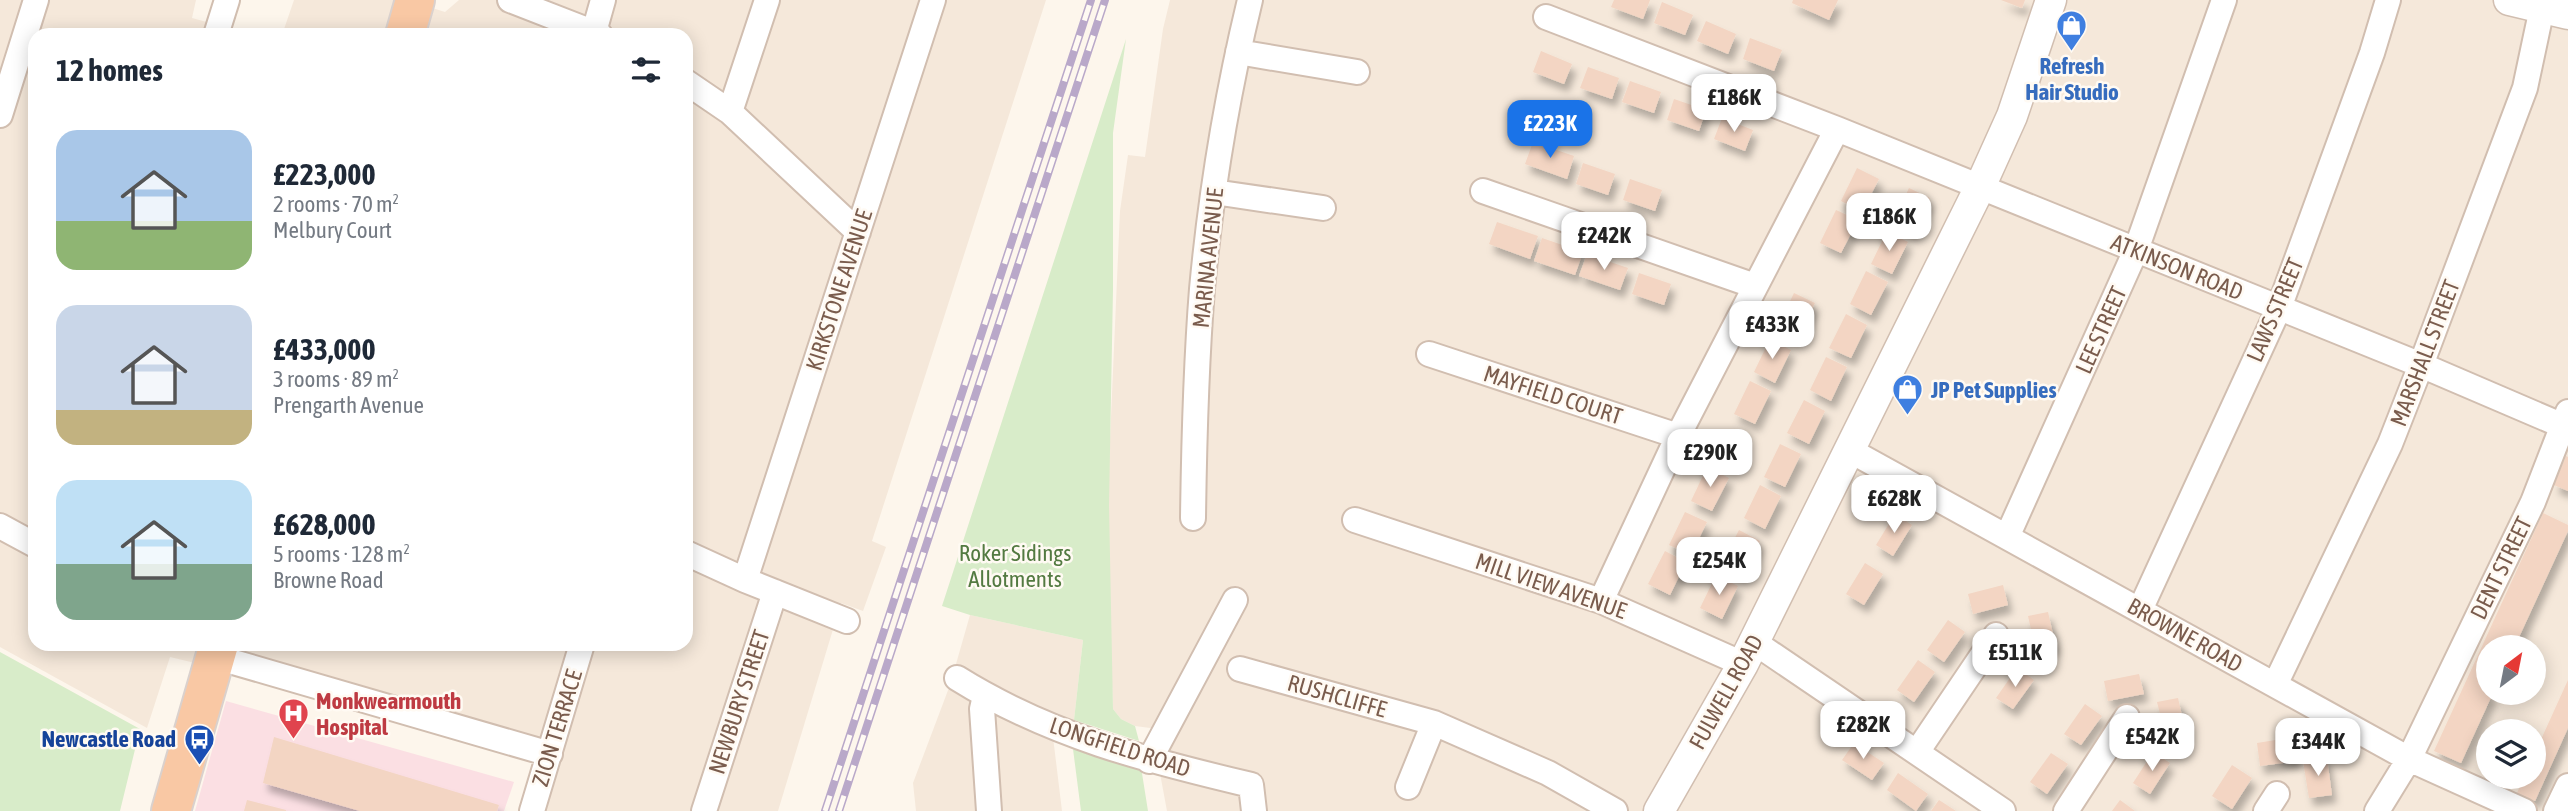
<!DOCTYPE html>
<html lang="en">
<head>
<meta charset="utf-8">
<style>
	:root { --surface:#fff; --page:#f2f2f3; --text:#1f2937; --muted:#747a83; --accent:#1a73e8 }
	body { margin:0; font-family:"Asap Condensed",sans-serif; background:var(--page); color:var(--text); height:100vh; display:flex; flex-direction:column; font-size:26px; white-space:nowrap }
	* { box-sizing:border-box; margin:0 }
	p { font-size:23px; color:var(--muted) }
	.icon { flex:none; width:38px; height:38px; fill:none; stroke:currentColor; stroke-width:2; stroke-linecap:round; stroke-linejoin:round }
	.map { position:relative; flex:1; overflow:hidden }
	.panel { position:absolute; left:28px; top:28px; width:665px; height:623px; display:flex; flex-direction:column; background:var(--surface); border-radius:21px; box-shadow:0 4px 18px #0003 }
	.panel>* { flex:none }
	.needle { width:46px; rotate:32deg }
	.tools { position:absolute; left:2476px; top:635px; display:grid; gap:14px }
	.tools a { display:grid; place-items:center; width:70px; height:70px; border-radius:50%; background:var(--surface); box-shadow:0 4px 18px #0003; font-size:35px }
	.price { position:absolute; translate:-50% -60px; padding:0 16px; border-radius:14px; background:#fff; color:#222; font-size:23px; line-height:46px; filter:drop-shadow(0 2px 4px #0008) }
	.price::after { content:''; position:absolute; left:50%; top:42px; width:21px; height:16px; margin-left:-10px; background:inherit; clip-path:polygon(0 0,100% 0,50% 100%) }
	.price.on { background:var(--accent); color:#fff }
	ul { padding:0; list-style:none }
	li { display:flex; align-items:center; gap:21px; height:175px; padding:0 28px }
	li span { display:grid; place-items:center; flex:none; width:196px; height:140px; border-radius:21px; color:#555 }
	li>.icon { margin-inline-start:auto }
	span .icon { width:84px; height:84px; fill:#fffc; stroke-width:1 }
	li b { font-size:30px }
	h2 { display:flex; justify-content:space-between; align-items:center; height:84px; padding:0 28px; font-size:30px }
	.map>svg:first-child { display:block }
</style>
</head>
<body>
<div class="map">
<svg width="2568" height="811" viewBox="0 0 2568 811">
	<defs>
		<filter id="shadow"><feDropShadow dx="4.5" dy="8" stdDeviation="3.5" flood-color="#0004"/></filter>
	</defs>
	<rect width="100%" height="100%" fill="#fdf6ec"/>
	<!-- residential -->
	<path fill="#f5e8da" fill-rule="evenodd" d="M0 0H196L192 18 254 35H35V644H686V35H282L294 0H407L445 12 459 0H1046L872 541 886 547 863 611 841 603 778 811H546L564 752 170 657 147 728 0 647Z
		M1170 0H2568V811H1167L1159 768 1173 731 1135 726 1121 719 1113 709 1106 531 1120 211 1128 155 1145 157 1163 29ZM2488 648H2534V693H2488ZM2488 732H2534V777H2488Z
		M970 615 1083 640 1074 720 1053 737 1062 811H916L913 783 950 685Z"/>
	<!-- medical -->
	<path fill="#fbdfe3" d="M226 701 514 782 504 811H195Z"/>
	<!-- green -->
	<path fill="#d8ecc9" d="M1126 39 1113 133V289L1109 505 1113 709 1121 719 1135 726 1139 741 1074 720 1083 640 970 615 942 606Z
		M0 652 140 729 120 811H0Z
		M1073 749 1141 767 1148 811H1081Z"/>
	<!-- building -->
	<path fill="#f3d5c3" filter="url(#shadow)" d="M1614 0H1650L1643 19 1611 7Z
		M1793 0H1838L1829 20 1792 3Z
		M2001 0H2025L2022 8Z
		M1662 2 1693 15 1685 35 1654 23Z
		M1706 21 1736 34 1728 54 1697 41Z
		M1750 38 1782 50 1774 71 1743 59Z
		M1541 51 1572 64 1564 84 1533 72Z
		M1588 67 1619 78 1612 99 1580 88Z
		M1630 81 1661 92 1654 113 1622 102Z
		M1674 99 1706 110 1699 131 1667 120Z
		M1722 118 1753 130 1745 151 1714 139Z
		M1533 142 1574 156 1567 179 1525 164Z
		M1583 163 1615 174 1608 195 1576 184Z
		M1857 168 1879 179 1862 212 1841 201Z
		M1630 179 1662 190 1655 211 1623 200Z
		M1909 188 1930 198 1914 232 1893 222Z
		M1836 210 1858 220 1841 253 1820 243Z
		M1497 222 1538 236 1530 259 1489 244Z
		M1887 231 1908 242 1892 274 1871 264Z
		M1542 238 1583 252 1575 275 1534 261Z
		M1587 254 1628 268 1620 290 1579 276Z
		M1866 271 1888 282 1871 315 1850 304Z
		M1639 273 1671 284 1664 305 1632 294Z
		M1794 293 1815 303 1799 336 1778 326Z
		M1846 314 1867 325 1851 358 1829 348Z
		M1770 339 1791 350 1775 383 1754 372Z
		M1826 357 1847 367 1831 401 1810 390Z
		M1750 381 1771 391 1755 424 1734 414Z
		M1804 400 1825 411 1809 444 1787 433Z
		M1780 444 1801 454 1785 487 1764 477Z
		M2566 456 2568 457V491L2554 485Z
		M1707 467 1729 478 1712 511 1691 501Z
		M1760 485 1781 496 1765 529 1744 518Z
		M1685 512 1707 522 1691 555 1669 545Z
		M2543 513 2568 525V531L2514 648H2488V693H2493L2461 763 2434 751Z
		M1895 514 1912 525 1893 556 1876 545Z
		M1739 530 1760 541 1743 574 1722 563Z
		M1665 551 1686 562 1670 595 1648 584Z
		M1865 563 1883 574 1864 605 1846 594Z
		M1716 575 1738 586 1722 619 1700 608Z
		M2003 585 2008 605 1973 614 1968 594Z
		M2048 612 2056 647 2036 652 2028 616Z
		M1948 620 1965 632 1944 662 1927 650Z
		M1918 660 1935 672 1914 702 1897 690Z
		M2017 668 2034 680 2013 709 1996 698Z
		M2139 674 2144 694 2108 701 2104 681Z
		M2568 680V728L2535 801 2517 793 2524 777H2534V755Z
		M2178 698 2186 733 2166 738 2157 702Z
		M2085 704 2102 716 2081 745 2064 734Z
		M274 737 499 805 497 811H360L263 783Z
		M2294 737 2297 761 2260 766 2257 743Z
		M1854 743 1884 763 1872 780 1842 760Z
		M2153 752 2170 763 2150 794 2133 783Z
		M2051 753 2068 764 2047 794 2030 782Z
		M2327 758 2332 795 2309 798 2303 761Z
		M2232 765 2252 778 2232 809 2212 796Z
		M1898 773 1928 794 1916 811 1887 790Z
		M247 800 286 810V811H244Z
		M1939 800 1956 811H1931Z
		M2120 800 2135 811H2112Z"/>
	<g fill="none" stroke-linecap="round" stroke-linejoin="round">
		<defs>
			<path id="minor" d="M510 0 600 35
				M1546 17 1837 129 2421 365 2568 428
				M594 32 603 0
				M216 35 227 0
				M1238 52 1357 72
				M686 82 730 112 858 232
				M730 112 767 0
				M0 115 36 0
				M1483 191 1755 286
				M1214 192 1323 208
				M1429 354 1678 436
				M1851 451 2409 759 2524 811
				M1193 518C1194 442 1196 365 1202 289 1211 192 1227 95 1250 0
				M1355 520 1601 601 1743 664
				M0 526 35 545
				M2007 537 2136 250 2224 0
				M686 553 745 580 847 621
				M745 580 933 0
				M1601 601 1678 436 1837 129
				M2140 610 2279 308 2372 53 2388 0
				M1754 642 2003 811
				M216 657 550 754
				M1240 669 1434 723 1548 773 1615 811
				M957 678C1050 736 1145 760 1251 785L1254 811
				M2275 685 2390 444 2421 365 2525 88 2542 8
				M985 696 982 709 989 811
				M1917 752 1996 635
				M1149 761 1235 600
				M1408 787 1434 723
				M532 811 582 644
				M704 811 775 592
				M2066 811 2127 717
				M2266 811 2277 794
				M2377 811 2409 759 2533 502 2568 412
				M2556 811 2568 786"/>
			<path id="tertiary" d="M2509 0 2568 14
				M1659 811 1743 664 1980 187 2012 116 2051 0"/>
			<path id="trunk" d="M405 35 415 0
				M171 811 219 644"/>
		</defs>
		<!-- minor casing -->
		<use href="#minor" stroke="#d1beb0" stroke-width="28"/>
		<!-- tertiary casing -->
		<use href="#tertiary" stroke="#d1beb0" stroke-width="33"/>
		<!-- trunk casing -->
		<use href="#trunk" stroke="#dad1cd" stroke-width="42"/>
		<!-- minor -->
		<use href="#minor" stroke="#fff" stroke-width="24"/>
		<!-- tertiary -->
		<use href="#tertiary" stroke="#fff" stroke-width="30"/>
		<!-- trunk -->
		<use href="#trunk" stroke="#f9c8a4" stroke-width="38"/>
		<defs>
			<path id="rail" d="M825 811 1091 0
				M839 811 1105 0"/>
		</defs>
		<!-- rail casing -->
		<use href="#rail" stroke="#b9a8c9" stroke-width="8"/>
		<!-- rail -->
		<use href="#rail" stroke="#fffaf3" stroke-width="5" stroke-dasharray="16" stroke-linecap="butt"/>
	</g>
	<!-- icons -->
	<defs>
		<symbol id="shop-pin" viewBox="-11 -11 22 30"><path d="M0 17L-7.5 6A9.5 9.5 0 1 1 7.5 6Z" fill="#3f7fe0" stroke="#fffaf3"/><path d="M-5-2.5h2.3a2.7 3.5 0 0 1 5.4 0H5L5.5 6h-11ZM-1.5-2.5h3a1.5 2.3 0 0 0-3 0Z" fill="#fff"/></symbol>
		<symbol id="hospital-pin" viewBox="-11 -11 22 30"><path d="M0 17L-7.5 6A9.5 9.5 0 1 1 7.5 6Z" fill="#e0444e" stroke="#fffaf3"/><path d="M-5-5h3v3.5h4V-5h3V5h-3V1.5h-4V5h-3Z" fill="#fff"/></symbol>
		<symbol id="bus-pin" viewBox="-11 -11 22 30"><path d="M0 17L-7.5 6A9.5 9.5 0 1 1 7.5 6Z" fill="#1a4fb4" stroke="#fffaf3"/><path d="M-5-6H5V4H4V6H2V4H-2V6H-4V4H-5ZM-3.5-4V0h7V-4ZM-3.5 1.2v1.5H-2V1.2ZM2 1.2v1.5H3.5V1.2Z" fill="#fff"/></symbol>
	</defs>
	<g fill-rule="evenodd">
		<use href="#shop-pin" x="2054" y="8" width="35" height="47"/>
		<use href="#shop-pin" x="1890" y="372" width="35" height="47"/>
		<use href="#hospital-pin" x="276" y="696" width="35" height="47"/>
		<use href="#bus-pin" x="182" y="722" width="35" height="47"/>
	</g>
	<g text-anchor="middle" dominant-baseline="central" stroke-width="5" stroke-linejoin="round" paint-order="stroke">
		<!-- shop labels -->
		<g font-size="23" font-weight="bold" fill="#366cbe" stroke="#fffaf3">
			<text x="2072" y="66">Refresh<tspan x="2072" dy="26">Hair Studio</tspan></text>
			<text x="1931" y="390" text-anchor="start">JP Pet Supplies</text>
		</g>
		<!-- street labels -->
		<g font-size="23" fill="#7a5c4d" stroke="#fffaf3">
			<text transform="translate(1208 258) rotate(-84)">MARINA AVENUE</text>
			<text transform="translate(2177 267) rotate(22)">ATKINSON ROAD</text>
			<text transform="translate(839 290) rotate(-72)">KIRKSTONE AVENUE</text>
			<text transform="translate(2275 310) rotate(-67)">LAWS STREET</text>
			<text transform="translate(2101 330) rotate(-66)">LEE STREET</text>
			<text transform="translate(2425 353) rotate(-69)">MARSHALL STREET</text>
			<text transform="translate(1553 395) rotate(18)">MAYFIELD COURT</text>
			<text transform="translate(2501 568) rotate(-64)">DENT STREET</text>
			<text transform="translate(1551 586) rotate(19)">MILL VIEW AVENUE</text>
			<text transform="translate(2185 635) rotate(29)">BROWNE ROAD</text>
			<text transform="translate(1726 692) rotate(-61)">FULWELL ROAD</text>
			<text transform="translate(1337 696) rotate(16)">RUSHCLIFFE</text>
			<text transform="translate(739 702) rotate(-72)">NEWBURY STREET</text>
			<text transform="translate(557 728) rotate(-73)">ZION TERRACE</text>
			<text transform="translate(1120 747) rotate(18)">LONGFIELD ROAD</text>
		</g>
		<!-- park labels -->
		<g font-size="23" fill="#537a41" stroke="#fffaf3">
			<text x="1015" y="553">Roker Sidings<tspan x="1015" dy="26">Allotments</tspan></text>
		</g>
		<!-- health labels -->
		<g font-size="23" font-weight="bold" fill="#be3a42" stroke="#fffaf3" text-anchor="start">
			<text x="316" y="701">Monkwearmouth<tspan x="316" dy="26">Hospital</tspan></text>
		</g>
		<!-- transit labels -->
		<g font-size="23" font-weight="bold" fill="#164399" stroke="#fffaf3" text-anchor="end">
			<text x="176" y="739">Newcastle Road</text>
		</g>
	</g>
</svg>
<div class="tools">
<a><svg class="needle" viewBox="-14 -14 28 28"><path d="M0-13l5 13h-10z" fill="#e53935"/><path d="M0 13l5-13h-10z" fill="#747a83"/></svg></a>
<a><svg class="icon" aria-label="layers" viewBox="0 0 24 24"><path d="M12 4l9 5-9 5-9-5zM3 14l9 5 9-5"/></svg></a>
</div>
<b class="price" style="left:1734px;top:134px">£186K</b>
<b class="price on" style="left:1550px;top:160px">£223K</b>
<b class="price" style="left:1889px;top:253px">£186K</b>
<b class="price" style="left:1604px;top:272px">£242K</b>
<b class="price" style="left:1772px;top:361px">£433K</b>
<b class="price" style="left:1710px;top:489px">£290K</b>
<b class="price" style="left:1894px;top:535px">£628K</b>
<b class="price" style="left:1719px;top:597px">£254K</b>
<b class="price" style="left:2015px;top:689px">£511K</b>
<b class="price" style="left:1863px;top:761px">£282K</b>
<b class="price" style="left:2152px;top:773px">£542K</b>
<b class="price" style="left:2318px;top:778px">£344K</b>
<section class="panel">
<h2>12 homes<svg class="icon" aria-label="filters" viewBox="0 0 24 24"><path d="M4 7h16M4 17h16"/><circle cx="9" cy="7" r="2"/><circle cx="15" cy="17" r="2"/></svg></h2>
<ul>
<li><span style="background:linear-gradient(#a9c7e8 65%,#8fb573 0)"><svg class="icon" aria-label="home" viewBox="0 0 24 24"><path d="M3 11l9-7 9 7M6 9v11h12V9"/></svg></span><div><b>£223,000</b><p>2 rooms · 70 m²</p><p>Melbury Court</p></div></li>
<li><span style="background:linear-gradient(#c9d6e8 75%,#c2b280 0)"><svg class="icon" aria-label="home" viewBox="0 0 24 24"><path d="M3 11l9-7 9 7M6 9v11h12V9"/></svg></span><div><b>£433,000</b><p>3 rooms · 89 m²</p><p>Prengarth Avenue</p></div></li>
<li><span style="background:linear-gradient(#bfe0f5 60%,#7fa58c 0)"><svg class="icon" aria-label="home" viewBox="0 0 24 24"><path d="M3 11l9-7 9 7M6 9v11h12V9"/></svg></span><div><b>£628,000</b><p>5 rooms · 128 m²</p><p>Browne Road</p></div></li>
</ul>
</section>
</div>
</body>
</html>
